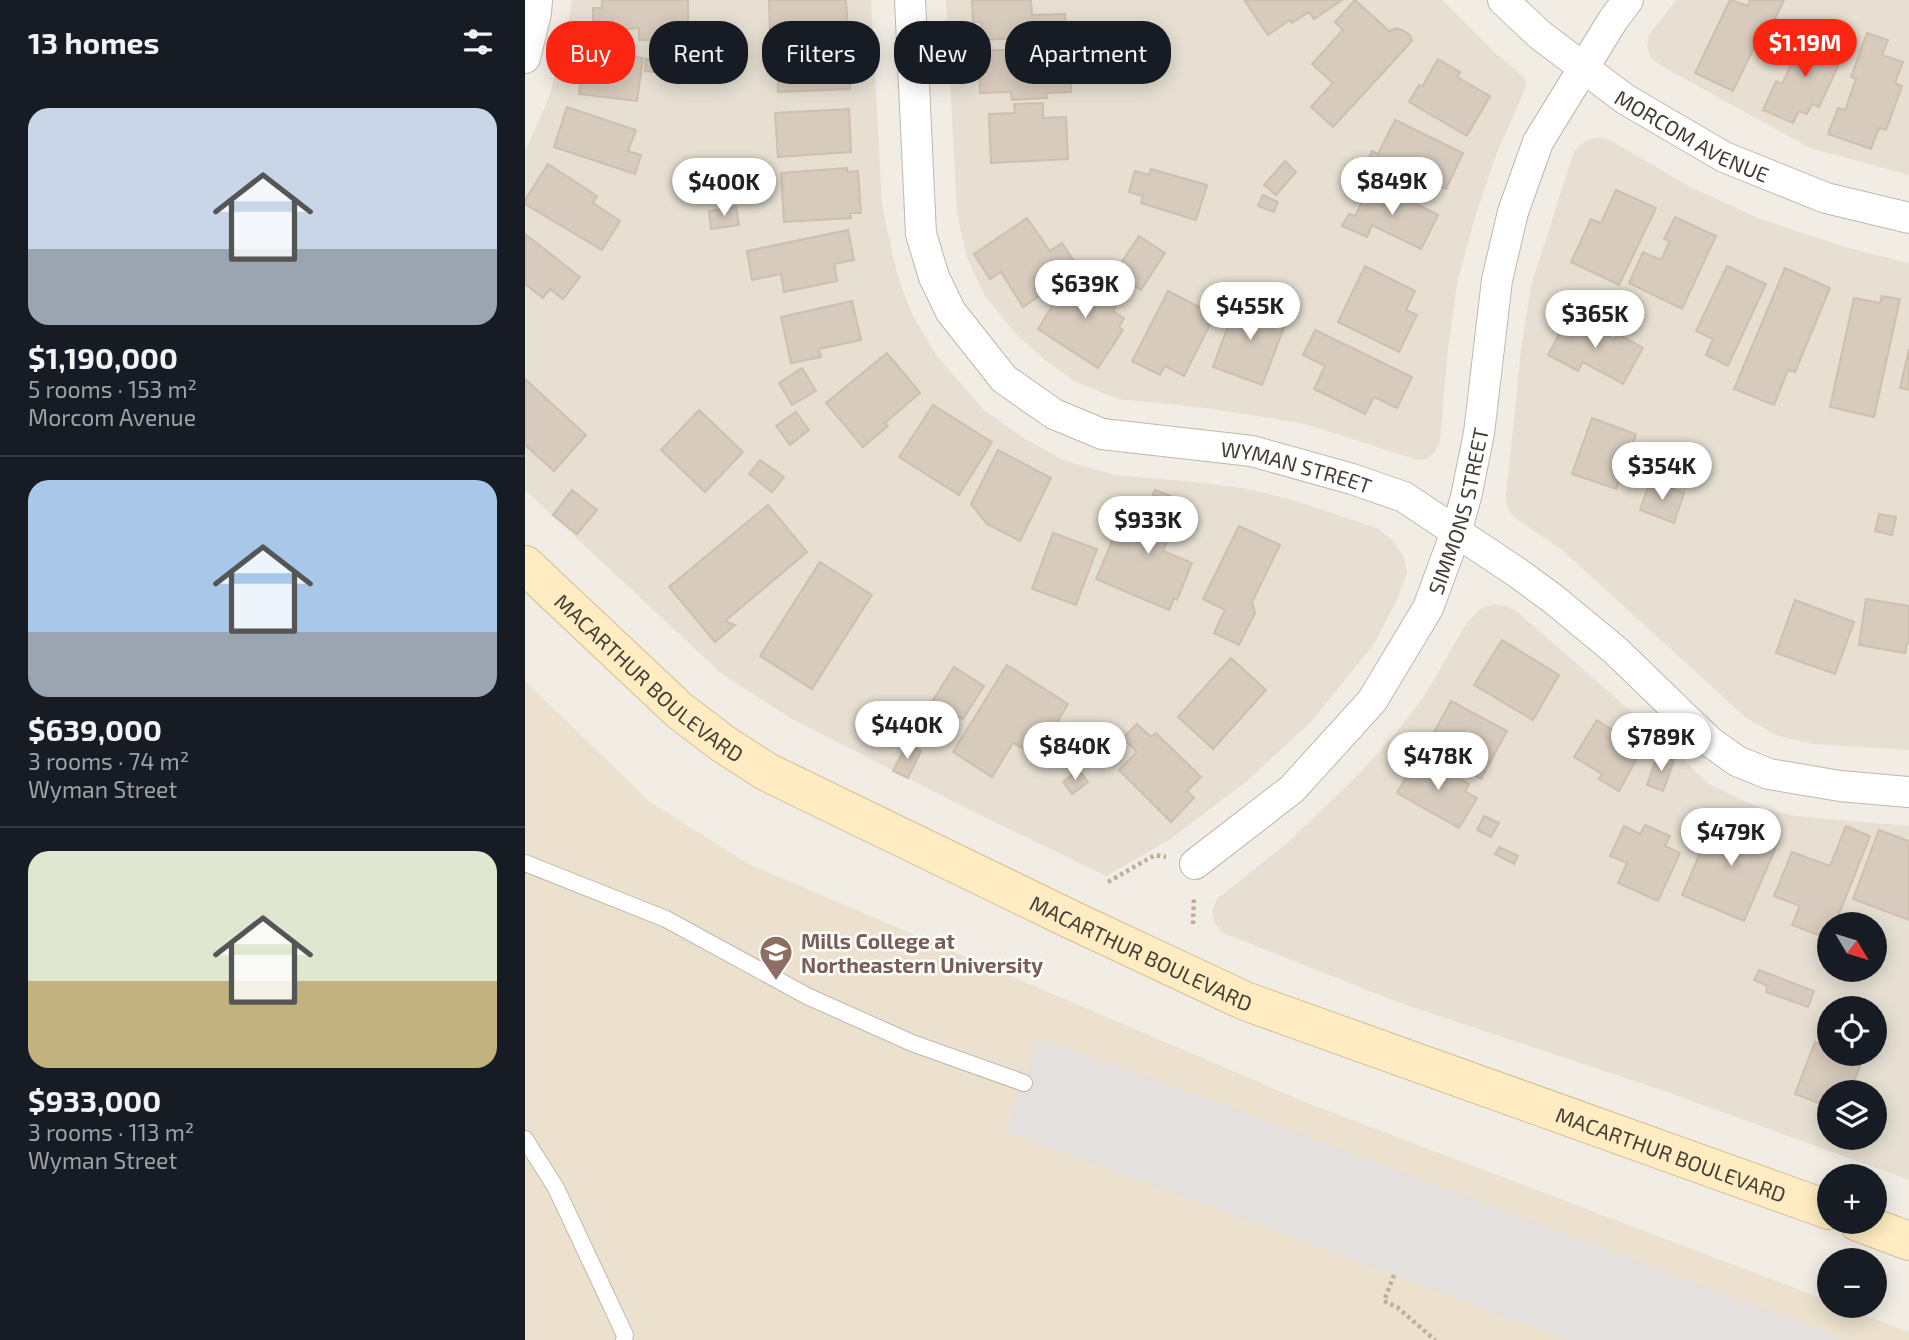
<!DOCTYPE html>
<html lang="en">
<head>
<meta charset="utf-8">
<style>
	:root { --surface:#171b24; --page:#242831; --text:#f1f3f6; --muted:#9ea1a6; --line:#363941; --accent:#fb2612 }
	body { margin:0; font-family:"Exo 2",sans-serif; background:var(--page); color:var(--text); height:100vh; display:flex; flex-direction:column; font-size:26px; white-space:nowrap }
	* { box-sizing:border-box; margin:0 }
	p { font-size:23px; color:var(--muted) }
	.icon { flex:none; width:38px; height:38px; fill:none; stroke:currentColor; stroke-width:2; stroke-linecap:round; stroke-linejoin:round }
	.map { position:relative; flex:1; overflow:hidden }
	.panel { display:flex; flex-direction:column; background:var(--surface); width:525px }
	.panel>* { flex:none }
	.top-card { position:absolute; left:21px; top:21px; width:665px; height:63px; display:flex; gap:14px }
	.needle { width:46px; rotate:128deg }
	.tools { position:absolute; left:1292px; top:912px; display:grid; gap:14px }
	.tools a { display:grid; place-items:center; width:70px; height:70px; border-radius:50%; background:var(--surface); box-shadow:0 4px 18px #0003; font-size:35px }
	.price { position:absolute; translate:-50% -60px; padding:0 16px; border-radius:24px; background:#fff; color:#222; font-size:23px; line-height:46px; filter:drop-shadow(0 2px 4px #0008) }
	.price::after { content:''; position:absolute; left:50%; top:42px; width:21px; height:16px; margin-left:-10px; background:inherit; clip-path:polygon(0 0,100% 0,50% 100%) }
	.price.selected { background:var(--accent); color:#fff }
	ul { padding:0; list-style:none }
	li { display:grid; align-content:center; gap:14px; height:371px; padding:0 28px }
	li+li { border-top:2px solid var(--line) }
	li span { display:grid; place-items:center; height:217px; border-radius:21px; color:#555 }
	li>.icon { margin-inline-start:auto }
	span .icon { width:126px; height:126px; fill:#fffc; stroke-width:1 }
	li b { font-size:30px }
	h2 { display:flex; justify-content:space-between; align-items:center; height:84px; padding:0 28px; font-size:30px }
	.pill { padding:0 24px; border-radius:28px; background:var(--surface); box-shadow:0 4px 18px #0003; font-size:24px; line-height:63px }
	.pill.selected { background:var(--accent); color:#fff }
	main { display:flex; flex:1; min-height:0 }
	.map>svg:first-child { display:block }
</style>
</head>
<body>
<main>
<section class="panel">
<h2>13 homes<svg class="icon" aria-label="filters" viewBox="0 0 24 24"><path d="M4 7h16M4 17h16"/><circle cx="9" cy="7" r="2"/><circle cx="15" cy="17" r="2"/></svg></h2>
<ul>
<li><span style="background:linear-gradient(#c9d6e8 65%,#9aa5b1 0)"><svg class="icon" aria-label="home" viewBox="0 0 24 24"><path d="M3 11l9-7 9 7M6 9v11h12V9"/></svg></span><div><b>$1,190,000</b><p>5 rooms · 153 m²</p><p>Morcom Avenue</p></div></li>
<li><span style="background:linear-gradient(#a9c7e8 70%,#9aa5b1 0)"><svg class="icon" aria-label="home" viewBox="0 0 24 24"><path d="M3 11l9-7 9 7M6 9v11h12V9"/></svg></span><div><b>$639,000</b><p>3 rooms · 74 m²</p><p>Wyman Street</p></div></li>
<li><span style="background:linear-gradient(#dfe7d0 60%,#c2b280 0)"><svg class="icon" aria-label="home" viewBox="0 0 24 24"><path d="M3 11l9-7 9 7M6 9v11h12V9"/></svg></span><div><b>$933,000</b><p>3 rooms · 113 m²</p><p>Wyman Street</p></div></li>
</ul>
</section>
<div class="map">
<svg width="1384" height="1340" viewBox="0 0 1384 1340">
	<rect width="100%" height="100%" fill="#f2ede4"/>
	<!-- residential -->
	<path fill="#e6dfd2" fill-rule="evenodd" d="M47 0H346L357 205 372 274 387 314 411 355 459 410 497 437 538 460 589 475 669 482 724 489 768 500 852 528 866 539 879 557 882 572 873 598 849 644 786 722 722 781 644 840 581 876 447 811 267 719 197 674 0 490V151L24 97 42 33Z
		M421 0H917L969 52 1000 78 1001 87 973 150 949 220 932 284 922 358 915 441 911 451 902 459 893 460 780 424 682 408 593 399 551 382 521 361 490 333 460 296 442 258 432 214Z
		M1151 0H1384V175L1285 148 1133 64 1125 57 1122 47 1124 35Z
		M1075 137 1085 140 1165 187 1235 219 1320 247 1384 263V750L1287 744 1253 736 1220 717 1036 549 990 518 982 508 981 496 996 350 1006 286 1049 151 1061 140Z
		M968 604 981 606 991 611 1089 696 1184 784 1232 807 1270 816 1384 826V1180L1148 1094 875 1003 696 932 689 922 687 911 692 899 760 845 833 775 873 731 901 693 941 624 955 609ZM1304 924H1349V970H1304ZM1304 1008H1349V1054H1304ZM1304 1092H1349V1138H1304Z"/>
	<!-- education -->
	<path fill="#ece1ce" d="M0 681 125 802 222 863 780 1102 1304 1301V1306H1315L1384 1332V1340H0Z"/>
	<!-- parking -->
	<path fill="#e3e0dd" d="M514 1038 713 1110 1320 1340H1042L742 1227 480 1131Z"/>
	<!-- building -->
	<path fill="#d7cbbd" stroke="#cfbfad" stroke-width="2" d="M77 0H163V40H114V28L76 31 77 22 68 21V8H77Z
		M244 0H321L323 29 245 32Z
		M447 0H506L507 15 540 14 541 36 457 40 456 22H448Z
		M719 0H817L789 19 784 12 767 23 765 20 743 35Z
		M830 0 864 31 871 28 877 30 885 35 887 41 808 127 786 107 808 83 787 64 818 30 810 22Z
		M1205 0 1223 6 1225 0H1259L1244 31 1238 29 1208 91 1170 73Z
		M1298 30 1316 39 1307 59 1315 62 1294 107 1287 104 1282 114 1274 111 1268 123 1238 110 1251 81 1257 84 1270 57 1262 53 1268 41 1289 51Z
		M1342 33 1363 40 1357 55 1378 62 1370 83 1377 86 1361 130 1354 128 1346 149 1303 134 1313 108 1320 110 1331 79 1326 77Z
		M285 36 286 49 324 48 325 89 253 92 252 38Z
		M565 46 567 68 545 69 546 92 521 93 522 98 487 100 486 92 455 93 454 51Z
		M60 50 118 58 112 101 54 94Z
		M121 59 141 62 140 73 120 71Z
		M913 59 935 72 932 77 965 96 942 136 884 102 894 85 897 87Z
		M518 103V118L541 117 543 159 466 163 464 114 490 113 489 104Z
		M42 107 111 130 103 151 116 155 110 174 29 147Z
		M324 109 326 152 253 157 250 113Z
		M870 120 938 153 921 189 868 163 862 175 841 164 847 151 853 154Z
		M214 161 216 181 187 184 185 164Z
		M760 161 771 172 751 195 739 185Z
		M23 164 72 196 68 203 95 221 77 250 0 204V200Z
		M322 168V172L333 171 336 213H325L326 218 259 222 256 173Z
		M626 169 682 185 671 220 616 203 618 196 604 192 610 171 624 175Z
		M847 182 913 215 896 249 847 225 842 237 817 226 824 214 830 216Z
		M1091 190 1131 208 1094 285 1046 262 1066 219 1076 223Z
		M738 195 753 202 749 212 733 206Z
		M211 207 214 225 186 229 184 211Z
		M1150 217 1191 236 1157 309 1104 283 1118 252 1136 260 1145 241 1139 239Z
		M502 218 525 251 537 243 554 269 498 307 476 272 465 279 449 254Z
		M323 230 329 260 309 264 312 281 259 292 256 274 227 280 222 251Z
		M0 234 55 277 38 299 25 289 18 298 0 284Z
		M614 236 640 253 616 290 590 272Z
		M840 266 890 291 881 310 892 315 874 352 813 322Z
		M1202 266 1241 284 1203 366 1181 355 1188 339 1171 331Z
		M1260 268 1305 288 1270 372 1263 370 1249 405 1209 389Z
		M558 274 595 300 588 311 599 318 594 327 598 330 573 368 513 329 534 295Z
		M643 291 690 315 659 376 640 366 635 375 607 361Z
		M1357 296 1375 299 1349 417 1305 407 1329 298 1355 303Z
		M713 299 763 317 737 385 688 367Z
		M327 301 336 340 294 349 296 357 266 363 256 317Z
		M1044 316 1089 340 1093 334 1118 348 1098 384 1058 362 1053 371 1023 355Z
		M790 330 887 377 872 408 849 397 840 414 789 389 800 366 778 355Z
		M1384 349V390L1375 388Z
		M362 353 395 393 360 423 363 426 338 447 301 403Z
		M277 368 291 391 267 405 254 383Z
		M0 379 61 435 29 471 0 445Z
		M408 405 467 442 434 495 374 457Z
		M174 410 218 452 180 492 136 450Z
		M271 412 284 430 265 445 251 426Z
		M1067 418 1111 434 1091 489 1047 474Z
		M473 450 526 478 495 541 462 524 446 504Z
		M235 460 259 477 247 492 224 474Z
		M1125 481 1159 493 1149 523 1115 510Z
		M47 490 72 510 52 534 28 515Z
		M630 490 659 501 638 551 667 563 652 600 649 598 644 610 571 579 593 527 612 535Z
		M243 505 282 552 200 621 210 625 190 642 144 587Z
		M1354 514 1371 517 1367 535 1350 531Z
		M714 526 755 545 727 602 730 613 714 645 689 633 700 610 678 599Z
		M528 533 572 549 551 605 507 589Z
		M295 562 347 595 287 689 235 656Z
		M1341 599 1384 606V643H1382L1380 653 1334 645Z
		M1270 600 1329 622 1310 674 1251 653Z
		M977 640 1034 675 1008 720 949 685Z
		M706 658 741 690 688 749 653 717Z
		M482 665 543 704 525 734 512 725 497 748 488 743 467 777 428 752Z
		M429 667 459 686 438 719 408 700Z
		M926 701 982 731 956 779 934 766 941 752 908 734Z
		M1072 720 1117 749 1094 791 1074 779 1077 774 1049 757Z
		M612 724 626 737 631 733 676 777 662 791 669 798 646 822 594 770 612 752 598 738Z
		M382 744 396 751 383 778 368 771Z
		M1133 754 1149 760 1138 791 1122 785Z
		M901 759 944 784 940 791 952 798 934 828 872 793 890 762 897 766Z
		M554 770 563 782 547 794 538 782Z
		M1192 814 1254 840 1219 921 1157 895Z
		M959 816 974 823 966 837 952 830Z
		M1120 825 1145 836 1140 846 1155 853 1133 901 1093 883 1102 863 1085 856 1099 826 1115 834Z
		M1321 826 1345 836 1310 924H1304V939L1267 925 1275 906 1249 896 1267 852 1305 866Z
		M1354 830 1384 841V920L1328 899Z
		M974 847 993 856 989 864 970 854Z
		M1234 970 1289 991 1283 1007 1241 992 1243 986 1229 980Z
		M1290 1042 1304 1048V1054H1319L1337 1061 1325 1092H1304V1107L1270 1094Z"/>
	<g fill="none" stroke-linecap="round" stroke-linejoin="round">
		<defs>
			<path id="lane" d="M0 863 141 919 282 996 387 1043 499 1083
				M0 1139 31 1188 100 1335 99 1340"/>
			<g id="street">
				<path id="s1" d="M385 0 396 234 409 277 426 312 479 379 529 414 577 434 727 451 827 479 879 497 990 571 1027 598 1090 650 1184 741 1212 761 1244 774 1315 786 1384 792"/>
				<path id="s2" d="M978 0 1015 35 1100 99 1199 157 1301 198 1384 218"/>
				<path d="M0 58 11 13 12 0"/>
				<path id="s3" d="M670 864 767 789 847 701 903 608 931 532 941 497 954 433 972 280 988 212 1013 142 1088 20 1103 0"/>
			</g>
			<g id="secondary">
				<path id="s4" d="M0 565 155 711 200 745 242 772 545 919 720 1001 1304 1210"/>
				<path d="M1333 1222 1384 1241"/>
			</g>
		</defs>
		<!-- lane casing -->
		<use href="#lane" stroke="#c1b7aa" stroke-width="18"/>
		<!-- street casing -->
		<use href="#street" stroke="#c1b7aa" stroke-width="32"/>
		<!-- secondary casing -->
		<use href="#secondary" stroke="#d3be94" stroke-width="40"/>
		<!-- path -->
		<path stroke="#c0af98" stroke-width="4.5" stroke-dasharray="3.5 3.5" stroke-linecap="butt" d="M583 882 630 855 641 857
			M668 924 669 896
			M869 1275 859 1301 872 1307 910 1340"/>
		<!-- lane -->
		<use href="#lane" stroke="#fff" stroke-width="16"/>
		<!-- street -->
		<use href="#street" stroke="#fff" stroke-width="30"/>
		<!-- secondary -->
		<use href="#secondary" stroke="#ffecc2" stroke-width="38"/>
	</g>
	<!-- icons -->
	<defs>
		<symbol id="university-pin" viewBox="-11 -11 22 30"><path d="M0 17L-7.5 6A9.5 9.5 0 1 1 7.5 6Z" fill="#8d6e63" stroke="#fff"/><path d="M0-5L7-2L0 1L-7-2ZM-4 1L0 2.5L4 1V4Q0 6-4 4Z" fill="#fff"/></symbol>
	</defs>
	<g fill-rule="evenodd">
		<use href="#university-pin" x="232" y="933" width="38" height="52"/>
	</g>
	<g text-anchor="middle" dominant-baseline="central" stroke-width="5" stroke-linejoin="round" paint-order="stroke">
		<!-- street labels -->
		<g font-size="21" fill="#453d34" stroke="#fff">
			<text stroke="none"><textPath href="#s2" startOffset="234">MORCOM AVENUE</textPath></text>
			<text stroke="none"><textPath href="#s1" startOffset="714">WYMAN STREET</textPath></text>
			<text stroke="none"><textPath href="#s3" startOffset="452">SIMMONS STREET</textPath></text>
			<text stroke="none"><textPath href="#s4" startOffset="168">MACARTHUR BOULEVARD</textPath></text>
			<text stroke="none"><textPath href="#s4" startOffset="735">MACARTHUR BOULEVARD</textPath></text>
			<text stroke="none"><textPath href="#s4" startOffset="1302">MACARTHUR BOULEVARD</textPath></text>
		</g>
		<!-- education labels -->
		<g font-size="21" font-weight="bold" fill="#785e54" stroke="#fff" text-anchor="start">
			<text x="276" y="940">Mills College at<tspan x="276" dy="24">Northeastern University</tspan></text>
		</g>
	</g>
</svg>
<div class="tools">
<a><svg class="needle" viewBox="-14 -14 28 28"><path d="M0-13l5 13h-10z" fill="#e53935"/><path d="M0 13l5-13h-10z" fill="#9ea1a6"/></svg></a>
<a><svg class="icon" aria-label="locate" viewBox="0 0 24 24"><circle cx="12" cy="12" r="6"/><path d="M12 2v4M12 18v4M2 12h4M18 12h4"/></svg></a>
<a><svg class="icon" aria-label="layers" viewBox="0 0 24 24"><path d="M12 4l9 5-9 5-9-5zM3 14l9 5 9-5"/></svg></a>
<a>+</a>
<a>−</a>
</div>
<b class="price selected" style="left:1280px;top:79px">$1.19M</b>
<b class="price" style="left:867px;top:217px">$849K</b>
<b class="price" style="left:199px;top:218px">$400K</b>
<b class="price" style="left:560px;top:320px">$639K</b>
<b class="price" style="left:725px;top:342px">$455K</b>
<b class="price" style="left:1070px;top:350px">$365K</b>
<b class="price" style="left:1137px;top:502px">$354K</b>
<b class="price" style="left:623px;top:556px">$933K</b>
<b class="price" style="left:382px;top:761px">$440K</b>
<b class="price" style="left:1136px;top:773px">$789K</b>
<b class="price" style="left:550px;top:782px">$840K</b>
<b class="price" style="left:913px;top:792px">$478K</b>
<b class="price" style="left:1206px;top:868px">$479K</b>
<div class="top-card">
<a class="pill selected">Buy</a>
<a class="pill">Rent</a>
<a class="pill">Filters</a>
<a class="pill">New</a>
<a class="pill">Apartment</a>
</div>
</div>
</main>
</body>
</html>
